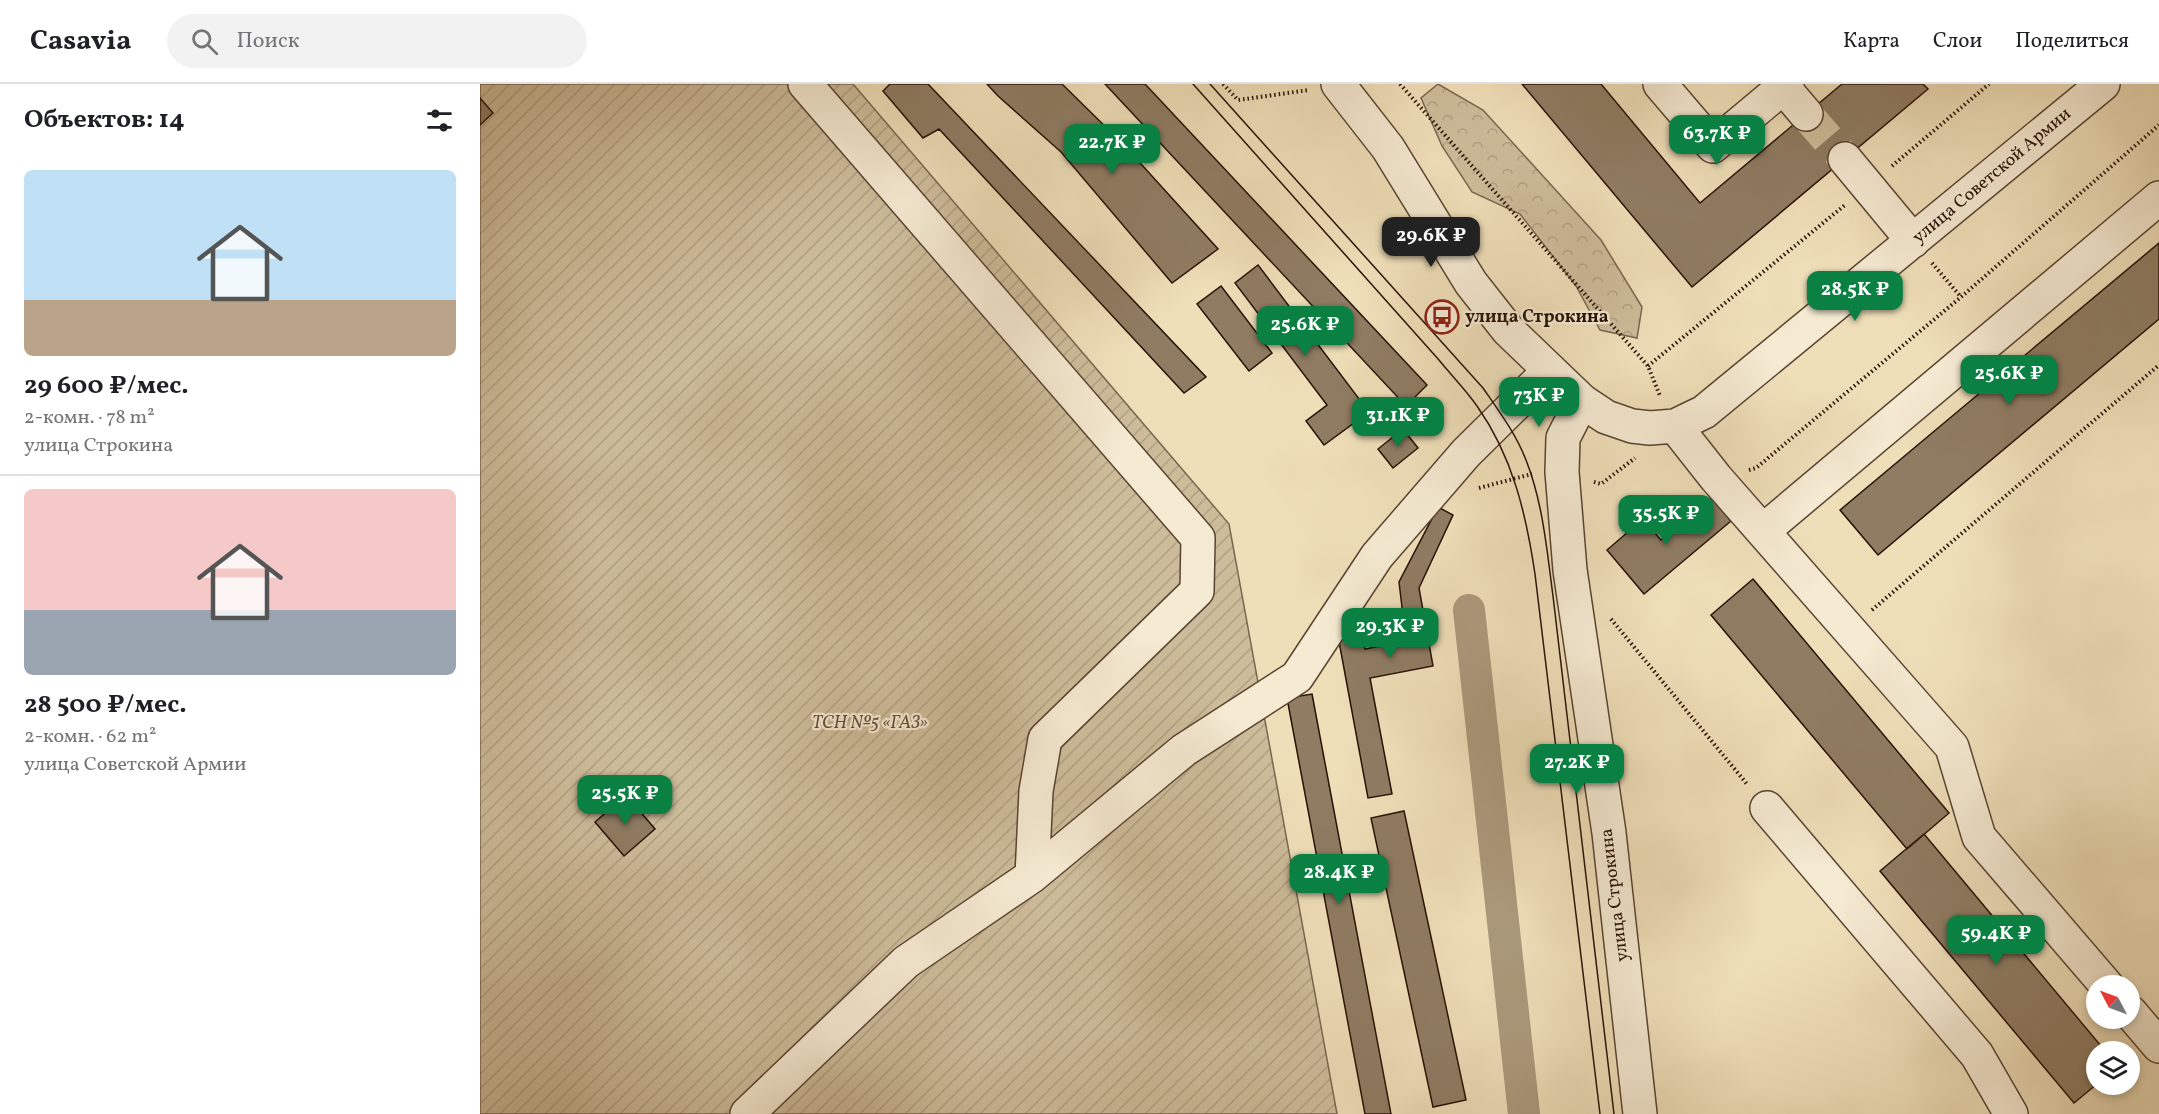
<!DOCTYPE html>
<html lang="ru">
<head>
<meta charset="utf-8">
<style>
	:root { --surface:#fff; --page:#f2f2f2; --text:#202124; --muted:#757577; --line:#e0e0e0; --accent:#0b8043 }
	body { margin:0; font-family:Vollkorn,serif; background:var(--page); color:var(--text); height:100vh; display:flex; flex-direction:column; font-size:22px; white-space:nowrap }
	* { box-sizing:border-box; margin:0 }
	p { font-size:20px; color:var(--muted) }
	.icon { flex:none; width:33px; height:33px; fill:none; stroke:currentColor; stroke-width:2; stroke-linecap:round; stroke-linejoin:round }
	.map { position:relative; flex:1; overflow:hidden }
	.sheet { display:flex; flex-direction:column; background:var(--surface); width:480px }
	.sheet>* { flex:none }
	.needle { width:39px; rotate:311deg }
	.tools { position:absolute; left:1606px; top:891px; display:grid; gap:12px }
	.tools a { display:grid; place-items:center; width:54px; height:54px; border-radius:50%; background:var(--surface); box-shadow:0 3px 9px #0003; font-size:30px }
	.price { position:absolute; translate:-50% -51px; padding:0 14px; border-radius:12px; background:var(--accent); color:#fff; font-size:20px; line-height:39px; filter:drop-shadow(0 2px 3px #0008) }
	.price::after { content:''; position:absolute; left:50%; top:36px; width:18px; height:14px; margin-left:-9px; background:inherit; clip-path:polygon(0 0,100% 0,50% 100%) }
	.price.selected { background:#222; color:#fff }
	ul { padding:0; list-style:none }
	li { display:grid; align-content:center; gap:12px; height:318px; padding:0 24px }
	li+li { border-top:2px solid var(--line) }
	li span { display:grid; place-items:center; height:186px; border-radius:9px; color:#555 }
	li>.icon { margin-inline-start:auto }
	span .icon { width:108px; height:108px; fill:#fffc; stroke-width:1 }
	li b { font-size:26px }
	h2 { display:flex; justify-content:space-between; align-items:center; height:72px; padding:0 24px; font-size:26px }
	header { display:flex; align-items:center; gap:36px; box-sizing:border-box; height:84px; padding:0 30px; background:var(--surface); border-bottom:2px solid var(--line) }
	header strong { font-size:28px }
	nav { display:flex; gap:33px; margin-inline-start:auto; font-size:21px }
	.search { width:420px; height:54px; background:var(--page); display:flex; align-items:center; gap:15px; box-sizing:border-box; padding:0 21px; border-radius:33px; color:var(--muted); font-size:22px }
	main { display:flex; flex:1; min-height:0 }
	.map>svg:first-child { display:block }
</style>
</head>
<body>
<header>
<strong>Casavia</strong>
<div class="search"><svg class="icon" aria-label="search" viewBox="0 0 24 24"><circle cx="10" cy="10" r="6"/><path d="M15 15l6 6"/></svg>Поиск</div>
<nav><a>Карта</a><a>Слои</a><a>Поделиться</a></nav>
</header>
<main>
<section class="sheet">
<h2>Объектов: 14<svg class="icon" aria-label="filters" viewBox="0 0 24 24"><path d="M4 7h16M4 17h16"/><circle cx="9" cy="7" r="2"/><circle cx="15" cy="17" r="2"/></svg></h2>
<ul>
<li><span style="background:linear-gradient(#bfe0f5 70%,#b9a48a 0)"><svg class="icon" aria-label="home" viewBox="0 0 24 24"><path d="M3 11l9-7 9 7M6 9v11h12V9"/></svg></span><div><b>29 600 ₽/мес.</b><p>2-комн. · 78 m²</p><p>улица Строкина</p></div></li>
<li><span style="background:linear-gradient(#f6c9c9 65%,#9aa5b1 0)"><svg class="icon" aria-label="home" viewBox="0 0 24 24"><path d="M3 11l9-7 9 7M6 9v11h12V9"/></svg></span><div><b>28 500 ₽/мес.</b><p>2-комн. · 62 m²</p><p>улица Советской Армии</p></div></li>
</ul>
</section>
<div class="map">
<svg width="1679" height="1030" viewBox="0 0 1679 1030">
	<defs>
		<pattern id="forest-crowns" width="20" height="18" patternUnits="userSpaceOnUse" patternTransform="scale(1.5)"><rect width="20" height="18" fill="#cdbc9a"/><path d="M2 6a3 3 0 1 1 6 0M12 15a3 3 0 1 1 6 0" fill="none" stroke="#b0a183"/></pattern>
		<pattern id="garden-furrows" width="10" height="10" patternUnits="userSpaceOnUse" patternTransform="scale(1.5)"><rect width="10" height="10" fill="#cdbc9a"/><path d="M-1 1l2-2M0 10L10 0M9 11l2-2" fill="none" stroke="#b0a183"/></pattern>
	</defs>
	<rect width="100%" height="100%" fill="#efdfb9"/>
	<filter id="stains"><feTurbulence type="fractalNoise" baseFrequency=".00333" numOctaves="4"/><feColorMatrix values="0 0 0 0 .2 0 0 0 0 .09 0 0 0 0 .02 0 0 0 .5 -.17"/></filter>
	<radialGradient id="worn" r=".72"><stop offset=".6" stop-color="#630" stop-opacity="0"/><stop offset="1" stop-color="#630" stop-opacity=".3"/></radialGradient>
	<!-- forest -->
	<path fill="url(#forest-crowns)" stroke="#7a6650" stroke-width="1.5" d="M958 0 1003 26 1121 156 1162 223 1157 254 1120 246 1096 202 1040 130 992 108 962 62 941 14Z"/>
	<!-- garden -->
	<path fill="url(#garden-furrows)" stroke="#7a6650" stroke-width="1.5" d="M0 0H373L749 440 857 1030H0Z"/>
	<g fill="none" stroke-linecap="round" stroke-linejoin="round">
		<!-- canal -->
		<path stroke="#ab997c" stroke-width="32" d="M989 526 1044 1030"/>
	</g>
	<!-- building -->
	<path fill="#8f7c63" stroke="#271005" stroke-width="1.5" d="M410 0H448L726 293 704 309 459 45 443 54 403 7Z
		M507 0H582L642 59 738 165 692 199 581 68 518 12Z
		M625 0H665L947 301 926 322Z
		M1042 0H1121L1220 119 1362 0H1443L1448 5 1212 203Z
		M0 14 13 29 0 41Z
		M1679 159V235L1398 471 1360 426Z
		M778 181 889 328 844 361 826 337 847 321 755 199Z
		M741 202 792 269 769 287 717 220Z
		M923 345 938 364 913 384 898 365Z
		M1232 414 1251 437 1164 510 1127 466 1163 435 1181 456Z
		M958 423 973 431 939 504 953 582 890 594 912 710 888 714 858 552 882 548 885 565 926 557 919 498Z
		M1273 495 1469 729 1427 765 1231 531Z
		M832 610 911 1030H885L807 614Z
		M146 711 175 745 144 772 115 738Z
		M924 727 986 1016 953 1023 891 734Z
		M1444 750 1626 968H1617V1000L1594 1019 1400 787Z"/>
	<g fill="none" stroke-linecap="round" stroke-linejoin="round">
		<!-- minor-tunnel -->
		<path stroke="#d1c09e" stroke-width="33" stroke-dasharray="33 16" stroke-linecap="butt" d="M1326 30 1365 75"/>
		<defs>
			<path id="minor" d="M325 0 718 454 717 507 565 655 556 707 552 792
				M858 0 908 64 991 199 1028 246 1102 317 1126 333 1152 342 1170 344 1195 342 1224 328 1623 0
				M1180 0 1233 62 1307 0
				M1303 3 1326 30
				M1365 75 1433 157
				M1102 317 1083 354 1082 388 1090 486 1129 749 1160 1030
				M1195 342 1236 394 1472 663 1499 753 1627 902
				M1283 447 1679 114
				M1287 724 1497 971 1531 1030
				M1650 928 1679 962
				M267 1030 426 878 552 792 704 666 817 593 897 472 986 369 1069 287"/>
		</defs>
		<!-- minor casing -->
		<use href="#minor" stroke="#594432" stroke-width="36"/>
		<!-- path -->
		<path stroke="#271005" stroke-width="4" stroke-dasharray="1.5 3" stroke-linecap="butt" d="M743 0 758 16 829 6
			M920 0 1168 282 1180 312
			M1412 82 1509 0
			M1452 179 1481 213
			M1168 282 1365 121
			M1269 386 1276 384 1481 213 1679 41
			M1114 398 1121 400 1155 374
			M999 404 1052 390
			M1392 526 1679 281
			M1131 535 1267 700"/>
		<!-- minor -->
		<use href="#minor" stroke="#f5ead2" stroke-width="33"/>
		<!-- tram -->
		<path stroke="#271005" stroke-width="1.5" d="M713 0 959 276C971 291 986 306 997 322 1033 373 1046 430 1055 490L1120 1030
			M730 0 1003 304C1019 327 1036 350 1046 376 1063 419 1067 467 1073 512L1134 1030"/>
	</g>
	<!-- icons -->
	<defs>
		<symbol id="bus-ring" viewBox="-11 -11 22 22"><circle r="9.5" fill="#f5ead2" stroke="#8f2418" stroke-width="1.5"/><path d="M-5-6H5V4H4V6H2V4H-2V6H-4V4H-5ZM-3.5-4V0h7V-4ZM-3.5 1.2v1.5H-2V1.2ZM2 1.2v1.5H3.5V1.2Z" fill="#8f2418"/></symbol>
	</defs>
	<g fill-rule="evenodd">
		<use href="#bus-ring" x="943" y="214" width="38" height="38"/>
	</g>
	<g text-anchor="middle" dominant-baseline="central" stroke-width="4.5" stroke-linejoin="round" paint-order="stroke">
		<!-- street labels -->
		<g font-size="18" fill="#271005" stroke="#f5ead2">
			<text transform="translate(1512 92) rotate(-40)">улица Советской Армии</text>
			<text transform="translate(1135 811) rotate(-97)">улица Строкина</text>
		</g>
		<!-- poi labels -->
		<g font-size="18" font-weight="bold" fill="#271005" stroke="#f5ead2" text-anchor="start">
			<text x="985" y="233">улица Строкина</text>
		</g>
		<!-- park labels -->
		<g font-size="18" font-style="italic" fill="#614c39" stroke="#f5ead2">
			<text x="390" y="639">ТСН №5 «ГАЗ»</text>
		</g>
	</g>
	<rect width="100%" height="100%" filter="url(#stains)"/>
	<rect width="100%" height="100%" fill="url(#worn)"/>
</svg>
<div class="tools">
<a><svg class="needle" viewBox="-14 -14 28 28"><path d="M0-13l5 13h-10z" fill="#e53935"/><path d="M0 13l5-13h-10z" fill="#757577"/></svg></a>
<a><svg class="icon" aria-label="layers" viewBox="0 0 24 24"><path d="M12 4l9 5-9 5-9-5zM3 14l9 5 9-5"/></svg></a>
</div>
<b class="price" style="left:1237px;top:82px">63.7K ₽</b>
<b class="price" style="left:632px;top:91px">22.7K ₽</b>
<b class="price selected" style="left:951px;top:184px">29.6K ₽</b>
<b class="price" style="left:1375px;top:238px">28.5K ₽</b>
<b class="price" style="left:825px;top:273px">25.6K ₽</b>
<b class="price" style="left:1529px;top:322px">25.6K ₽</b>
<b class="price" style="left:1059px;top:344px">73K ₽</b>
<b class="price" style="left:918px;top:364px">31.1K ₽</b>
<b class="price" style="left:1186px;top:462px">35.5K ₽</b>
<b class="price" style="left:910px;top:575px">29.3K ₽</b>
<b class="price" style="left:1097px;top:711px">27.2K ₽</b>
<b class="price" style="left:145px;top:742px">25.5K ₽</b>
<b class="price" style="left:859px;top:821px">28.4K ₽</b>
<b class="price" style="left:1516px;top:882px">59.4K ₽</b>
</div>
</main>
</body>
</html>
